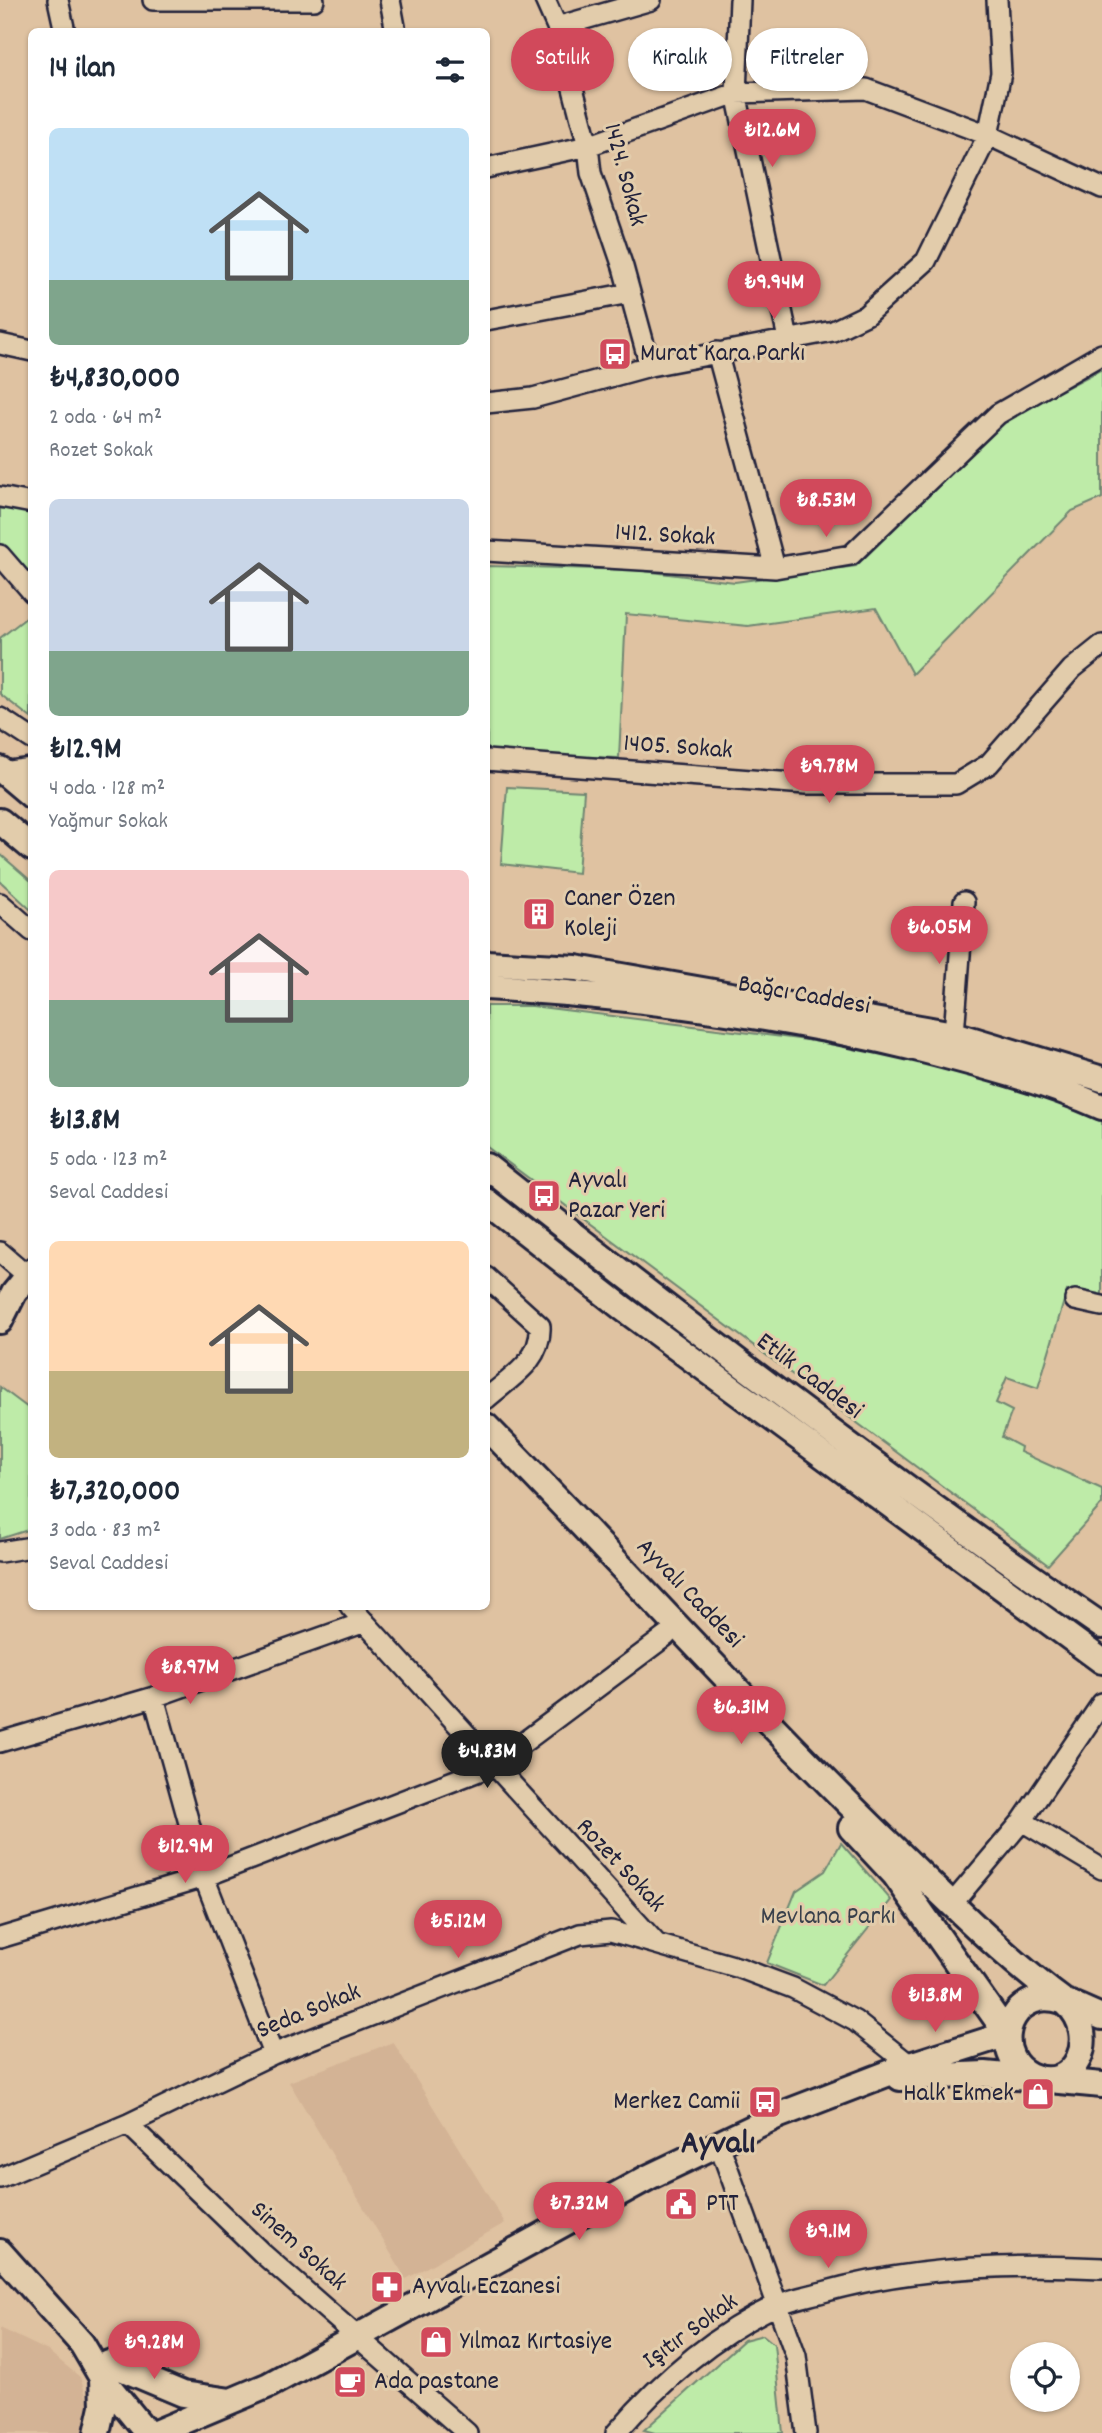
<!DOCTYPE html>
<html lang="tr">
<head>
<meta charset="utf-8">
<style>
	:root { --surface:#fff; --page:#f6f6f7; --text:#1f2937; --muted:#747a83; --accent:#d1495b }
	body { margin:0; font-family:Dekko,sans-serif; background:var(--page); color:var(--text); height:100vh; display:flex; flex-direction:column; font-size:26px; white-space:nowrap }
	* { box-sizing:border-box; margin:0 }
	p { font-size:23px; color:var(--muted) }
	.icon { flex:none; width:38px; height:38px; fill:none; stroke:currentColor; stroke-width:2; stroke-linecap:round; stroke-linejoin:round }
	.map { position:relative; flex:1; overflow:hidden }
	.details { position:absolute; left:28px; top:28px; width:462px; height:1582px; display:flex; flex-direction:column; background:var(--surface); border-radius:10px; box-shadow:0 2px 5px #0004 }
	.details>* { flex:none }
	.hud { position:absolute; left:511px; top:28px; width:485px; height:63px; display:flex; gap:14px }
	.fabs { position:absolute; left:1010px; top:2342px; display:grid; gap:14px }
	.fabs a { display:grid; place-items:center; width:70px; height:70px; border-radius:50%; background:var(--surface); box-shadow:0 2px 5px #0004; font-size:35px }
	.price { position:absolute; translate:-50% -60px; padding:0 16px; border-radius:24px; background:var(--accent); color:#fff; font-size:23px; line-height:46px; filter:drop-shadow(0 2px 4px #0008) }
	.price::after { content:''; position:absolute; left:50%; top:42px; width:21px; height:16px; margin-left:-10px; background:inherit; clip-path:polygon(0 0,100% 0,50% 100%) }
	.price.on { background:#222; color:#fff }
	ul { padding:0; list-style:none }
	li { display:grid; align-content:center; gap:14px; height:371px; padding:0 21px }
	li span { display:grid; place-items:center; height:217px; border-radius:10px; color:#555 }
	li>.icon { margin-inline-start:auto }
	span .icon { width:126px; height:126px; fill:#fffc; stroke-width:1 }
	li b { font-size:30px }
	h2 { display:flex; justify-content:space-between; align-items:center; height:84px; padding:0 21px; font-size:30px }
	.pill { padding:0 24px; border-radius:32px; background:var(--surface); box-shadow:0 2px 5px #0004; font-size:24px; line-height:63px }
	.pill.on { background:var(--accent); color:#fff }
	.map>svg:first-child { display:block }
</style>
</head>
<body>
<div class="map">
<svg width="1102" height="2433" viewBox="0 0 1102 2433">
	<rect width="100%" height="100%" fill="#dfc2a1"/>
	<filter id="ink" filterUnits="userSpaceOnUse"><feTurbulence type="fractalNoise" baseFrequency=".0143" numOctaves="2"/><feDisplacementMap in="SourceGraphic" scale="14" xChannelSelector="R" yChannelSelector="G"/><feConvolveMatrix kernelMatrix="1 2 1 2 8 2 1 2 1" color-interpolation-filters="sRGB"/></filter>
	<g filter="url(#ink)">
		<!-- built -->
		<path fill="#d3b395" d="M393 2042 505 2223 406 2279 289 2082Z
			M0 2328 48 2351 80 2377 93 2416 85 2433H0Z"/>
		<!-- green -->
		<path fill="#beeba8" stroke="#708672" stroke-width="2" d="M1102 369V498L1072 511 912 674 876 608 748 626 626 614 619 758 487 754V566L635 570 735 582 856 566 1008 418Z
			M0 503 31 508V585L0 548Z
			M31 614H32L31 718 0 694V638Z
			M507 787 584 791 578 873 501 864Z
			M0 854 31 881V910L0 881Z
			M486 1006H532L855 1046 1011 1083 1102 1115V1297L1067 1291 1038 1388 1007 1377 996 1403 1012 1411 1002 1437 1021 1447 1020 1452 1102 1489V1504L1048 1565 487 1147Z
			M0 1387 32 1411 31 1529 0 1539Z
			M841 1843 891 1900 823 1985 767 1963 796 1891 825 1871Z
			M763 2335 774 2344 783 2433H655L644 2430 744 2340Z"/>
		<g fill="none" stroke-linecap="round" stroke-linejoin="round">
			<defs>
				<path id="minor" d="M58 0 65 32
					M153 0H314
					M390 0 396 32
					M545 0 557 27 588 146 591 173 623 267 650 366
					M740 0 736 93 788 339
					M557 27 651 0
					M486 168 588 146 736 93 866 89 988 135 1102 188
					M486 320 630 293
					M0 344 32 351
					M717 352 775 568
					M486 403 533 398 650 366 833 331 866 315 926 261 988 135 1001 73 997 0
					M0 497 32 503
					M486 551 775 568 851 555 998 414 1102 354
					M0 555 32 592
					M0 718 32 739
					M486 760 806 784H956L989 764 1072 669 1102 645
					M3 772 32 768
					M0 903 32 931
					M954 1034 964 902
					M0 1252 28 1276
					M486 1277 540 1326C542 1361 511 1377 486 1399
					M1075 1300 1102 1306
					M0 1552 32 1547
					M350 1606 655 1942
					M154 1697 204 1877 273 2054
					M0 1742 154 1697 365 1622
					M1022 1821 1102 1869
					M952 1904 1022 1821 1102 1703
					M0 1938 204 1877 492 1766 666 1636
					M128 2124 263 2254 467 2433
					M719 2144 796 2356 806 2433
					M0 2178 128 2124 273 2054 580 1934 611 1931 740 1968 793 1988 855 2021 910 2065
					M616 2433C661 2381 714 2334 777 2305 791 2299 808 2296 823 2292 913 2267 1009 2263 1102 2268"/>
				<path id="major" d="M0 769 32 796
					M0 821 32 848
					M486 963 576 968 954 1034 1102 1079
					M486 987C632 996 777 1015 919 1049 981 1065 1043 1081 1102 1107
					M486 1166C687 1325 891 1481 1102 1626
					M486 1201 624 1309 1102 1661
					M0 1321 14 1293 32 1271
					M486 1426C624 1566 755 1714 896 1850 951 1903 1005 1958 1066 2003 1102 2035 1075 2096 1030 2075 996 2059 1002 2007 1039 1999 1059 1995 1083 2010 1102 2017
					M851 1828 895 1875 1007 2034
					M900 2078 985 2074 1102 2085
					M0 2252 82 2344 102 2378 147 2433
					M109 2363 183 2394 231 2401
					M97 2433 103 2406 102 2378
					M155 2433 269 2385 649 2177 777 2116 910 2065 1007 2034"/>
			</defs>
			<!-- minor casing -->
			<use href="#minor" stroke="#22223b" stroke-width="24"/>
			<!-- major casing -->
			<use href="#major" stroke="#22223b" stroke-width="30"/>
			<!-- minor -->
			<use href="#minor" stroke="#e2ccab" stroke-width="19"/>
			<!-- major -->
			<use href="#major" stroke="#e2ccab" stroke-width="24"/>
		</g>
	</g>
	<!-- icons -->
	<defs>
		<symbol id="bus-square" viewBox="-11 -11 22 22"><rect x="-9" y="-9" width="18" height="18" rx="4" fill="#d1495b" stroke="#e2ccab"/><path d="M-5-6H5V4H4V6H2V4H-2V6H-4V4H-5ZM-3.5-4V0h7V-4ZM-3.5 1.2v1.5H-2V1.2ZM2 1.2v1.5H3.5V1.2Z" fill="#fff"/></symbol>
		<symbol id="building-square" viewBox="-11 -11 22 22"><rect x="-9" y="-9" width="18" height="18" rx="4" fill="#d1495b" stroke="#e2ccab"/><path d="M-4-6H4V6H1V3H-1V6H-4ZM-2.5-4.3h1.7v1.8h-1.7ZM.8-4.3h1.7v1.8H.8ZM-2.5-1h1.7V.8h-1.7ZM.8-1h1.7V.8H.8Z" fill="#fff"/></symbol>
		<symbol id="shop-square" viewBox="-11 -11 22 22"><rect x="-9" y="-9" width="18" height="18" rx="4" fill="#d1495b" stroke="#e2ccab"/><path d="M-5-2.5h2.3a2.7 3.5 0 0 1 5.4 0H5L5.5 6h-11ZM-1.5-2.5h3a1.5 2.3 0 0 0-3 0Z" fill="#fff"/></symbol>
		<symbol id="civic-square" viewBox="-11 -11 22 22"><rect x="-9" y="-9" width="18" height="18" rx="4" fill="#d1495b" stroke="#e2ccab"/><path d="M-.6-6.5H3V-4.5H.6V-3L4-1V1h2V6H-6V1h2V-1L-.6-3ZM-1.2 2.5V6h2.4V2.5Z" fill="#fff"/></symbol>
		<symbol id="pharmacy-square" viewBox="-11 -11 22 22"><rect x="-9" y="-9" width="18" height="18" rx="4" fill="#d1495b" stroke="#e2ccab"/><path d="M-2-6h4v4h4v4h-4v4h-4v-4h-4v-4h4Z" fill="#fff"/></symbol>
		<symbol id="cafe-square" viewBox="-11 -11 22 22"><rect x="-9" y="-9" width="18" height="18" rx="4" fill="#d1495b" stroke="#e2ccab"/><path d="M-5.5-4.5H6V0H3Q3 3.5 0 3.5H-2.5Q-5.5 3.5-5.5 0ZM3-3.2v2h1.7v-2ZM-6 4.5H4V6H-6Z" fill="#fff"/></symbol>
	</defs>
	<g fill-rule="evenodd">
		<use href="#bus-square" x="596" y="335" width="38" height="38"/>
		<use href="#building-square" x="520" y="895" width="38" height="38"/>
		<use href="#bus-square" x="525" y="1177" width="38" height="38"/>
		<use href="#shop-square" x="1019" y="2075" width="38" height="38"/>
		<use href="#bus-square" x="746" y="2083" width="38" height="38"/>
		<use href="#civic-square" x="662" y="2185" width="38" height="38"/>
		<use href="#pharmacy-square" x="368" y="2268" width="38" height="38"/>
		<use href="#shop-square" x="417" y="2323" width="38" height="38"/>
		<use href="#cafe-square" x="331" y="2363" width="38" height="38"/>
	</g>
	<g text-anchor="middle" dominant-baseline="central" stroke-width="6" stroke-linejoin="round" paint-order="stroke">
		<!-- street labels -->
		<g font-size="26" fill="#22223b" stroke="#e2ccab">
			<text transform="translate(624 175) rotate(75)">1424. Sokak</text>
			<text transform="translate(665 536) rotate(3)">1412. Sokak</text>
			<text transform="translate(678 748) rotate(4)">1405. Sokak</text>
			<text transform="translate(804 996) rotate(10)">Bağcı Caddesi</text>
			<text transform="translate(809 1377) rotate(37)">Etlik Caddesi</text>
			<text transform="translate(689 1594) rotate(46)">Ayvalı Caddesi</text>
			<text transform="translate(620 1866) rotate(47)">Rozet Sokak</text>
			<text transform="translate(309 2012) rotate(-22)">Seda Sokak</text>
			<text transform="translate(298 2247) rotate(42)">Sinem Sokak</text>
			<text transform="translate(691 2332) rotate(-36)">Işıtır Sokak</text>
		</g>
		<!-- poi labels -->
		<g font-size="26" fill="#22223b" stroke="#e2ccab" text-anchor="start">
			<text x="640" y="354">Murat Kara Parkı</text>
			<text x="564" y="899">Caner Özen<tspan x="564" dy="30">Koleji</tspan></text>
			<text x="568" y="1181">Ayvalı<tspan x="568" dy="30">Pazar Yeri</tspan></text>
			<text x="1014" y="2094" text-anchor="end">Halk Ekmek</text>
			<text x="740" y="2102" text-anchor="end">Merkez Camii</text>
			<text x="706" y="2204">PTT</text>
			<text x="412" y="2287">Ayvalı Eczanesi</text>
			<text x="460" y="2342">Yılmaz Kırtasiye</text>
			<text x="374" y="2382">Ada pastane</text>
		</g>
		<!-- park labels -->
		<g font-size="26" fill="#39404b" stroke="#e2ccab">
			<text x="828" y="1917">Mevlana Parkı</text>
		</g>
		<!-- district labels -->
		<g font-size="33" font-weight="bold" fill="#22223b" stroke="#e2ccab">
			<text x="718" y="2145">Ayvalı</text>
		</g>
	</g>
</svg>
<div class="fabs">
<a><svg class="icon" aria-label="locate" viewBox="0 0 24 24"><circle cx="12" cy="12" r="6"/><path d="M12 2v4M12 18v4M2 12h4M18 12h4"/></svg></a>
</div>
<b class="price" style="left:772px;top:169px">₺12.6M</b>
<b class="price" style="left:774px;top:321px">₺9.94M</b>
<b class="price" style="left:826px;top:539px">₺8.53M</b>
<b class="price" style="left:829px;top:805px">₺9.78M</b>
<b class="price" style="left:939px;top:966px">₺6.05M</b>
<b class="price" style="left:190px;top:1706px">₺8.97M</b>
<b class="price" style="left:741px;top:1746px">₺6.31M</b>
<b class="price on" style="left:487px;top:1790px">₺4.83M</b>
<b class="price" style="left:185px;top:1885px">₺12.9M</b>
<b class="price" style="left:458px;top:1960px">₺5.12M</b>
<b class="price" style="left:935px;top:2034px">₺13.8M</b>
<b class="price" style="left:579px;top:2242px">₺7.32M</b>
<b class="price" style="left:828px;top:2270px">₺9.1M</b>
<b class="price" style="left:154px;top:2381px">₺9.28M</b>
<div class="hud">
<a class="pill on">Satılık</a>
<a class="pill">Kiralık</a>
<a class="pill">Filtreler</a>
</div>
<section class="details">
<h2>14 ilan<svg class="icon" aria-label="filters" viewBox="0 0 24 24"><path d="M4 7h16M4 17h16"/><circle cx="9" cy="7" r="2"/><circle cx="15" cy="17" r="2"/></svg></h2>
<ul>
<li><span style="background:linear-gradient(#bfe0f5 70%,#7fa58c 0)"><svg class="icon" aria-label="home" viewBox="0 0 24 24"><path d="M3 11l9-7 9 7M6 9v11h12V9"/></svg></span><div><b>₺4,830,000</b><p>2 oda · 64 m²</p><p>Rozet Sokak</p></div></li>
<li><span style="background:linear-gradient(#c9d6e8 70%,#7fa58c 0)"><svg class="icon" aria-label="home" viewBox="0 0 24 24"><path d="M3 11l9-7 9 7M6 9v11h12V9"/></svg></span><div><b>₺12.9M</b><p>4 oda · 128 m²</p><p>Yağmur Sokak</p></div></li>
<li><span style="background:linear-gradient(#f6c9c9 60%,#7fa58c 0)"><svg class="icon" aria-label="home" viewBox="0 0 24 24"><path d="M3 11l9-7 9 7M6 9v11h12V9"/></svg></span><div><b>₺13.8M</b><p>5 oda · 123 m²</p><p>Seval Caddesi</p></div></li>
<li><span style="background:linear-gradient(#ffd9b3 60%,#c2b280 0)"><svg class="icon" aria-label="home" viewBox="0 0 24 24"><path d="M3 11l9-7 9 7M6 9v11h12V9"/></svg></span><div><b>₺7,320,000</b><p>3 oda · 83 m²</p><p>Seval Caddesi</p></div></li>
</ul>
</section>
</div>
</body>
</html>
